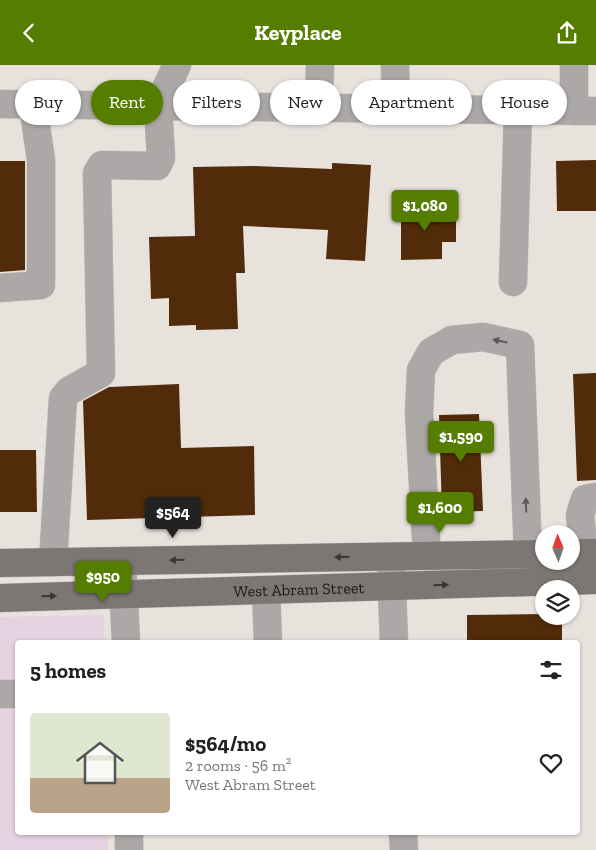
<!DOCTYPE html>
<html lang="en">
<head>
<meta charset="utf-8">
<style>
	:root { --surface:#fff; --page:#f2f2f2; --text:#222; --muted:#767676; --line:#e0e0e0; --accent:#557e00 }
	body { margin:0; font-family:"Zilla Slab",serif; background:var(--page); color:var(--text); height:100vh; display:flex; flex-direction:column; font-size:19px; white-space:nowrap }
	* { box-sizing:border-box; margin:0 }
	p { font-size:16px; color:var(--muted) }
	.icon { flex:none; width:28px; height:28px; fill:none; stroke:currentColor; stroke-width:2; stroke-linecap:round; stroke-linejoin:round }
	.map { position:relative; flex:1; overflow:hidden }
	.sheet { position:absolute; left:15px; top:575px; width:565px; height:195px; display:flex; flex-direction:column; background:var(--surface); border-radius:5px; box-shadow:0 1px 4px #0004 }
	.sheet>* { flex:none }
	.guide { position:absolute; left:15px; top:15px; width:566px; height:45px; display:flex; gap:10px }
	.needle { width:32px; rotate:358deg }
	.buttons { position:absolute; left:535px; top:460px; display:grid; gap:10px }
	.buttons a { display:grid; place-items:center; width:45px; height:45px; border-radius:50%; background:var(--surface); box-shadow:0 1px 4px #0004; font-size:25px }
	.price { position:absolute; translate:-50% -42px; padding:0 11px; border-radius:5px; background:var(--accent); color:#fff; font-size:16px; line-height:32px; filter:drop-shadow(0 1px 2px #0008) }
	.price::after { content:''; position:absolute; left:50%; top:30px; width:15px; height:11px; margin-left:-8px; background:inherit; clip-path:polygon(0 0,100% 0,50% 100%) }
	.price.current { background:#222; color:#fff }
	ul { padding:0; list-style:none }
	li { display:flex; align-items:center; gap:15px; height:125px; padding:0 15px }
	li+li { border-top:1px solid var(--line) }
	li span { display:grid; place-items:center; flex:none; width:140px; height:100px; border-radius:5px; color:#555 }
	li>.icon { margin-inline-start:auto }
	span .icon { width:60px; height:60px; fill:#fffc; stroke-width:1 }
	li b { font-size:21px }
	h2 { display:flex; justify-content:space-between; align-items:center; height:60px; padding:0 15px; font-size:21px }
	.pill { padding:0 18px; border-radius:22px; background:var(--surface); box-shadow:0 1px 4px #0004; font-size:18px; line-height:45px }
	.pill.current { background:var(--accent); color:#fff }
	header { display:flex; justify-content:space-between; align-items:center; height:65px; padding:0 15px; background:var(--accent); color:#fff; font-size:22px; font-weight:700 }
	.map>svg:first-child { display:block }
</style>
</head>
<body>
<header><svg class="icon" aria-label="back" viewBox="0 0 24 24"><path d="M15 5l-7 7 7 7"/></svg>Keyplace<svg class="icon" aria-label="share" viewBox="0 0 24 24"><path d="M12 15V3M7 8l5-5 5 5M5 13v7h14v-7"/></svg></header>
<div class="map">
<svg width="596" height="785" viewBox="0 0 596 785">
	<rect width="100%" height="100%" fill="#e8e2dd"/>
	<!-- education -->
	<path fill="#e7d2e1" d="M104 550V577L18 578V768H108V785H0V552Z"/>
	<!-- building -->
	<path fill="#522c0a" d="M596 95V146H557L556 96Z
		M0 96H25V205L0 207Z
		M332 98 371 100 365 196 326 194 328 165 243 161 245 208H236L238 264 196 265V260L169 261V233L151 234 149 172 195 171 193 102 253 101 332 104Z
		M401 141H442V154H456V177H442V194L401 195Z
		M596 308V415L577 416 573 309Z
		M179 319 181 383 254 381 255 450 87 455 83 336 109 322Z
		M479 349 483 446 442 447 439 350Z
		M0 385H36L37 447H0Z
		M544 549V551H562V578H467V550Z"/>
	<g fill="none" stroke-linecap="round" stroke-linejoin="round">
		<defs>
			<path id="minor" d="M395 0 396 44
				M0 39 596 46
				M319 43 320 0
				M574 46V0
				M513 217 518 45
				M0 223 41 220V95L33 40
				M584 488 580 450 585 434 596 432
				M427 491 419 348 421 305 431 287 452 275 483 272 520 280 528 489
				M122 496 126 578
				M53 497 63 333 69 326 101 308 97 108 102 100 157 101 161 93 158 40 177 0
				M391 497 394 578
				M266 525 268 578
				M0 629H18
				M129 768V785
				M403 768 404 785"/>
			<g id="major">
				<path d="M571 488H596"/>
				<path d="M0 498 544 489"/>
				<path id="s1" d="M0 533 596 515"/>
			</g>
		</defs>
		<!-- minor casing -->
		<use href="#minor" stroke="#c3beba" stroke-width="29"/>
		<!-- major casing -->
		<use href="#major" stroke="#c3beba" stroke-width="29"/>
		<!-- minor -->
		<use href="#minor" stroke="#aba8a7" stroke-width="28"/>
		<!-- major -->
		<use href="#major" stroke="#7c7674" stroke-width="28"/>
	</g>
	<!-- one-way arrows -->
	<defs><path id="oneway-solid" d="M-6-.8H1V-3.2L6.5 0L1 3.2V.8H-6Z" transform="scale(1.25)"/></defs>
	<g fill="#5c5a58">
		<use href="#oneway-solid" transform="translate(500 276) rotate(-168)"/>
		<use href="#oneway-solid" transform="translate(526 440) rotate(-92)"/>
	</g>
	<g fill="#393634">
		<use href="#oneway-solid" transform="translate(342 492) rotate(179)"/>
		<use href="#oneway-solid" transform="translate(177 495) rotate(179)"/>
		<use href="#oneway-solid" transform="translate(441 520) rotate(-2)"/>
		<use href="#oneway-solid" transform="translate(49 531) rotate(-2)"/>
	</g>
	<g text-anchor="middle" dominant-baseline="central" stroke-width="5" stroke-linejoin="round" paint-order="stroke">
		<!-- street labels -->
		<g font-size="16" fill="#1c1a18" stroke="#e8e2dd">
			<text stroke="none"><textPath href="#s1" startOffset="299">West Abram Street</textPath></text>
		</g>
	</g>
</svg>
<div class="buttons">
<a><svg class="needle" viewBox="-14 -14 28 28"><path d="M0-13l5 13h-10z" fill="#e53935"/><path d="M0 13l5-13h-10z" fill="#767676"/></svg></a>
<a><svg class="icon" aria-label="layers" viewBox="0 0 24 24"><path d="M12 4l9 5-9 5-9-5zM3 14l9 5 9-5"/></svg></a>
</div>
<b class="price" style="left:425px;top:167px">$1,080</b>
<b class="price" style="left:461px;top:398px">$1,590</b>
<b class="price" style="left:440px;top:469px">$1,600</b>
<b class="price current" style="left:173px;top:474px">$564</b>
<b class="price" style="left:103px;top:538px">$950</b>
<div class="guide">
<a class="pill">Buy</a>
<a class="pill current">Rent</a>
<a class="pill">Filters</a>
<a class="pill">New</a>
<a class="pill">Apartment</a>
<a class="pill">House</a>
</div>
<section class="sheet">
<h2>5 homes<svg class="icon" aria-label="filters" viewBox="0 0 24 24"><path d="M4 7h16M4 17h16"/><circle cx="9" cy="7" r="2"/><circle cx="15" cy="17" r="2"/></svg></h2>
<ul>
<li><span style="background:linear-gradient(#dfe7d0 65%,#b9a48a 0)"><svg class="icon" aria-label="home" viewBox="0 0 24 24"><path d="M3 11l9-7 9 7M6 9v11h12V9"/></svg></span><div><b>$564/mo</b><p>2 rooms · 56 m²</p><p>West Abram Street</p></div><svg class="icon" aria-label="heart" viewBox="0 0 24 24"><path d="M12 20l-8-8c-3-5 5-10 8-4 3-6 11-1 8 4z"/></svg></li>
</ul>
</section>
</div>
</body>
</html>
